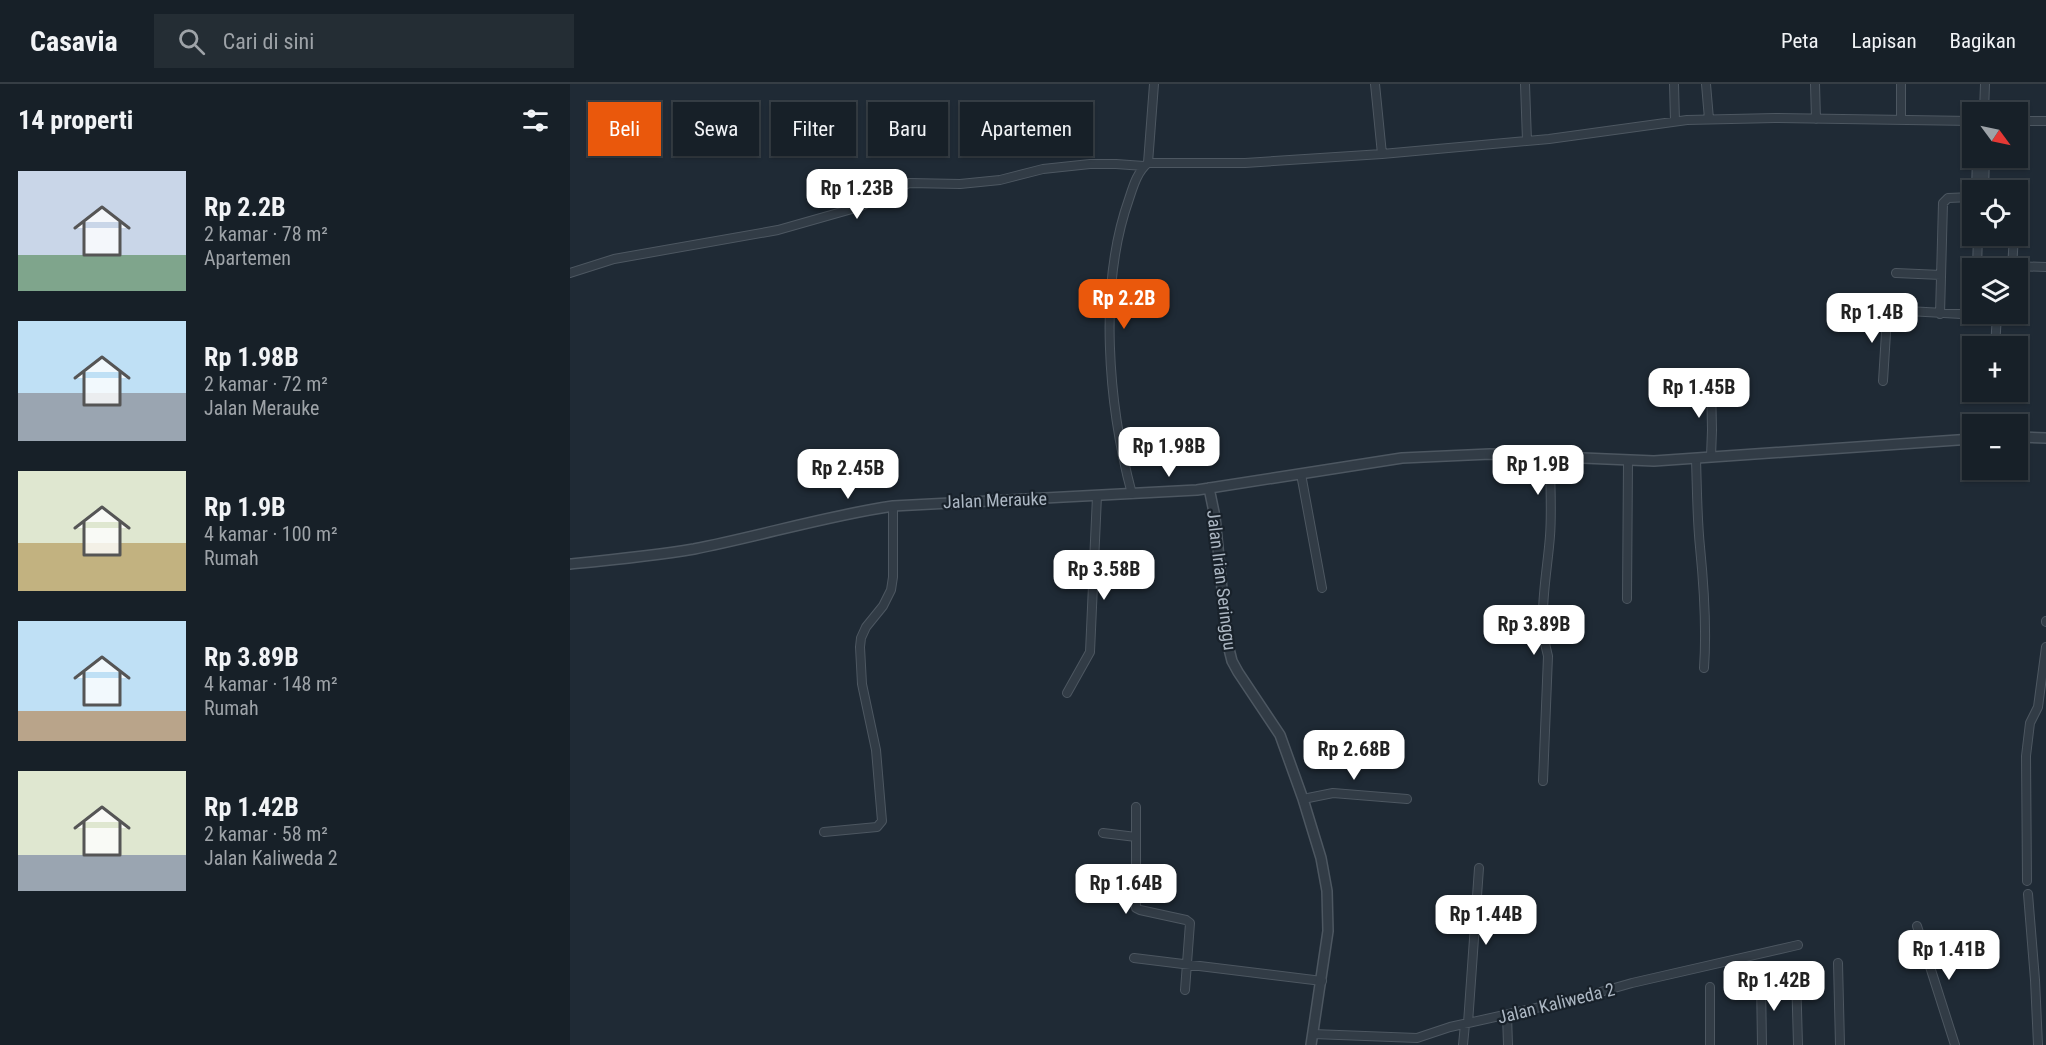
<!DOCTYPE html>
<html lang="id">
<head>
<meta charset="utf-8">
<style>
	:root { --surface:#172028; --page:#242d34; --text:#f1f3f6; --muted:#9ea3a8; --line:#363e45; --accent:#ea580c }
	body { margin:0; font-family:"Roboto Condensed",sans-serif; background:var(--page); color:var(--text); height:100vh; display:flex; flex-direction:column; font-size:22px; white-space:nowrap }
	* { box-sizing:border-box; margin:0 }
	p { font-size:20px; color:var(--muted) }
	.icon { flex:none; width:33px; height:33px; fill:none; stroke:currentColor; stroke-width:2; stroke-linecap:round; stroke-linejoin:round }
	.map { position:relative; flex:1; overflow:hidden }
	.panel { display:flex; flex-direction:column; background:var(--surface); width:570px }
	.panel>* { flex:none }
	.banner { position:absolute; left:18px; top:18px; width:570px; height:54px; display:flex; gap:12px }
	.needle { width:39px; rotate:123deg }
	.buttons { position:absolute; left:1392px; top:18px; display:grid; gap:12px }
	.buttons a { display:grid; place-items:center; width:66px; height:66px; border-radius:0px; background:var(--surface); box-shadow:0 2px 4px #0004,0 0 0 2px var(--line); font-size:30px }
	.price { position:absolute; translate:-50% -51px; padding:0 14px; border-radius:12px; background:#fff; color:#222; font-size:20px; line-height:39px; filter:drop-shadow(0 2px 3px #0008) }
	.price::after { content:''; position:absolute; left:50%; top:36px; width:18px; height:14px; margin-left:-9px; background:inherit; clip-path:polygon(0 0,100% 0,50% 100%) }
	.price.current { background:var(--accent); color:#fff }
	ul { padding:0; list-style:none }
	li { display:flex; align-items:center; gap:18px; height:150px; padding:0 18px }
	li span { display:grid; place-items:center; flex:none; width:168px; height:120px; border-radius:0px; color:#555 }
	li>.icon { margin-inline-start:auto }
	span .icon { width:72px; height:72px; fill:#fffc; stroke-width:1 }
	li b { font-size:26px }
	h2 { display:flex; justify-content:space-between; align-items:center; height:72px; padding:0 18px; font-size:26px }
	.pill { padding:0 21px; border-radius:0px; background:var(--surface); box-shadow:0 2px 4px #0004,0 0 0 2px var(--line); font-size:21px; line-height:54px }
	.pill.current { background:var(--accent); color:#fff }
	header { display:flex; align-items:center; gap:36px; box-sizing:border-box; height:84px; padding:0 30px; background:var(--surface); border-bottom:2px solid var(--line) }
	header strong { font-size:28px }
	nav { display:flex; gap:33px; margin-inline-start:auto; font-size:21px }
	.search { width:420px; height:54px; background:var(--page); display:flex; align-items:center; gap:15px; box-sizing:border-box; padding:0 21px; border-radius:0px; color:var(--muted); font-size:22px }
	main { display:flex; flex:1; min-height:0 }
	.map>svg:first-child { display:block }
</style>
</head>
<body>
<header>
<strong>Casavia</strong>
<div class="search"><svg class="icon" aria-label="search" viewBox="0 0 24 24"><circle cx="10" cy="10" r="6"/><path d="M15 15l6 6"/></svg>Cari di sini</div>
<nav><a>Peta</a><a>Lapisan</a><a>Bagikan</a></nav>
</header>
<main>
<section class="panel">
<h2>14 properti<svg class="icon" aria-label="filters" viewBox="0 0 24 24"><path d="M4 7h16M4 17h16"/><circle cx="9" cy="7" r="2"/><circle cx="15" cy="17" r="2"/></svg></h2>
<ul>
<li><span style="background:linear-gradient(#c9d6e8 70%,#7fa58c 0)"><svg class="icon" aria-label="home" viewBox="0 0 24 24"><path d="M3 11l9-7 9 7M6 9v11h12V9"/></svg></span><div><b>Rp 2.2B</b><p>2 kamar · 78 m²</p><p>Apartemen</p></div></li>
<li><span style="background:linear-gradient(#bfe0f5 60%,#9aa5b1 0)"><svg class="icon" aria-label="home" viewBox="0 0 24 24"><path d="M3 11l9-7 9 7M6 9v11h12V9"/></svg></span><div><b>Rp 1.98B</b><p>2 kamar · 72 m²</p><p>Jalan Merauke</p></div></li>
<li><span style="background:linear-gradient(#dfe7d0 60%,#c2b280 0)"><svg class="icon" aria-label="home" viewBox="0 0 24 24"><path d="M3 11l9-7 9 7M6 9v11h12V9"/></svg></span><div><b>Rp 1.9B</b><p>4 kamar · 100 m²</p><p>Rumah</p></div></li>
<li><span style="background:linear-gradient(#bfe0f5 75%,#b9a48a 0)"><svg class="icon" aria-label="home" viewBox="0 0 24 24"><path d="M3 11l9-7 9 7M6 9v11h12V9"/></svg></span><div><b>Rp 3.89B</b><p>4 kamar · 148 m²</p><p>Rumah</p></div></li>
<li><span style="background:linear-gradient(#dfe7d0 70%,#9aa5b1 0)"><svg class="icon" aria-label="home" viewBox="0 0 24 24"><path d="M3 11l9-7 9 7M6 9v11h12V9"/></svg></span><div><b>Rp 1.42B</b><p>2 kamar · 58 m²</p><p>Jalan Kaliweda 2</p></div></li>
</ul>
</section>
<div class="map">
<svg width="1476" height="961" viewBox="0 0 1476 961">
	<rect width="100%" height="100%" fill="#1f2a35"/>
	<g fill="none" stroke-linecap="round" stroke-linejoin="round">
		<defs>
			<path id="minor" d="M805 0 812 70
				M955 0 957 57
				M1104 0 1105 37
				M1136 0 1139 35
				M1245 0 1246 35
				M1414 28 1415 0
				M1331 36V0
				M1448 37H1476
				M578 79H675L812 70 979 55 1117 36 1205 34 1402 37
				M1406 106 1407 74
				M1414 106 1415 74
				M1442 182 1476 183
				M1407 184 1408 152
				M1442 184 1444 152
				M0 189 44 175 208 146 289 123 339 99 390 100 430 96 473 85 520 80H546L574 82
				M1326 189 1371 191
				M1370 230 1373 119 1378 114 1402 113
				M1425 262 1427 232
				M1119 294H1137L1141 297 1142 346 1141 373
				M1313 297 1317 233 1320 226 1427 232 1438 230
				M1126 375C1127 404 1127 434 1130 463 1134 503 1137 543 1134 584
				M731 390 752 504
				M562 410C538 321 528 202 559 115 563 103 567 88 578 79L584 0
				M1057 515 1058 377
				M1476 537V538
				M497 609 520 568 527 412
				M973 697 978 572C967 533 977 492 980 452 982 426 980 399 980 373
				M733 715 763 709 837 715
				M566 723V753
				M254 748 307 743 312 737 306 666 292 600 290 563 291 554 296 543 313 522 321 506 323 493V422
				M533 749 566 753V824L570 826 616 836 620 839 615 906
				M1457 797 1456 672 1460 639 1468 623 1476 563
				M1458 810 1465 896 1468 961
				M1347 842 1385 961
				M564 874 752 897
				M1268 879 1270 961
				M1226 890 1228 961
				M1191 896 1192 961
				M937 931 938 961
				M898 939 909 784
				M743 950 847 954 880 943 1002 916 1062 899 1228 861
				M893 961 895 940
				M1140 961V903"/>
			<path id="tertiary" d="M1448 353 1476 354
				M639 404 645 433 657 557 662 577 668 588 710 651 733 715 751 774 757 807 758 847 741 961
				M0 480C41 476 83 472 124 465 191 452 255 432 323 422L627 406 832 374 920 370 1084 377 1402 355"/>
		</defs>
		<!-- minor casing -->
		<use href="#minor" stroke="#4d5761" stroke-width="10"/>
		<!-- tertiary casing -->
		<use href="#tertiary" stroke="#4d5761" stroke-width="12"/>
		<!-- minor -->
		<use href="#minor" stroke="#323c46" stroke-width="8"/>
		<!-- tertiary -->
		<use href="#tertiary" stroke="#323c46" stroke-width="9"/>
	</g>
	<g text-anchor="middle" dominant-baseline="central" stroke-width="4.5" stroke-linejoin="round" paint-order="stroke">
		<!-- street labels -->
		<g font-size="18" fill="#acb7c3" stroke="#18212a">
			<text transform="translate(425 416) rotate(-2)">Jalan Merauke</text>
			<text transform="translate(652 496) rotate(83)">Jalan Irian Seringgu</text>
			<text transform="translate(986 919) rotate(-14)">Jalan Kaliweda 2</text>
		</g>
	</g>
</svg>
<div class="buttons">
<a><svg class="needle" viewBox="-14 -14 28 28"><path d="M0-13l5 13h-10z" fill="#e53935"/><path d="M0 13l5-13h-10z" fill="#9ea3a8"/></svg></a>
<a><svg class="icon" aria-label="locate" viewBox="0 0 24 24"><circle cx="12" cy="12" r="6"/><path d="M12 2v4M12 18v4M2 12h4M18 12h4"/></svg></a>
<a><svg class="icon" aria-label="layers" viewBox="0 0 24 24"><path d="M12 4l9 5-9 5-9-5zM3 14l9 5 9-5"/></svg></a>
<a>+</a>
<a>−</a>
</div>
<b class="price" style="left:287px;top:136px">Rp 1.23B</b>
<b class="price current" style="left:554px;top:246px">Rp 2.2B</b>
<b class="price" style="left:1302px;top:260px">Rp 1.4B</b>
<b class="price" style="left:1129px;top:335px">Rp 1.45B</b>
<b class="price" style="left:599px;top:394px">Rp 1.98B</b>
<b class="price" style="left:968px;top:412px">Rp 1.9B</b>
<b class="price" style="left:278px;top:416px">Rp 2.45B</b>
<b class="price" style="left:534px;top:517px">Rp 3.58B</b>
<b class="price" style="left:964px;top:572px">Rp 3.89B</b>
<b class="price" style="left:784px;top:697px">Rp 2.68B</b>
<b class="price" style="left:556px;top:831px">Rp 1.64B</b>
<b class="price" style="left:916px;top:862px">Rp 1.44B</b>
<b class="price" style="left:1379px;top:897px">Rp 1.41B</b>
<b class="price" style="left:1204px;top:928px">Rp 1.42B</b>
<div class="banner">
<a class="pill current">Beli</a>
<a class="pill">Sewa</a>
<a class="pill">Filter</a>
<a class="pill">Baru</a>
<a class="pill">Apartemen</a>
</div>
</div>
</main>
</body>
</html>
